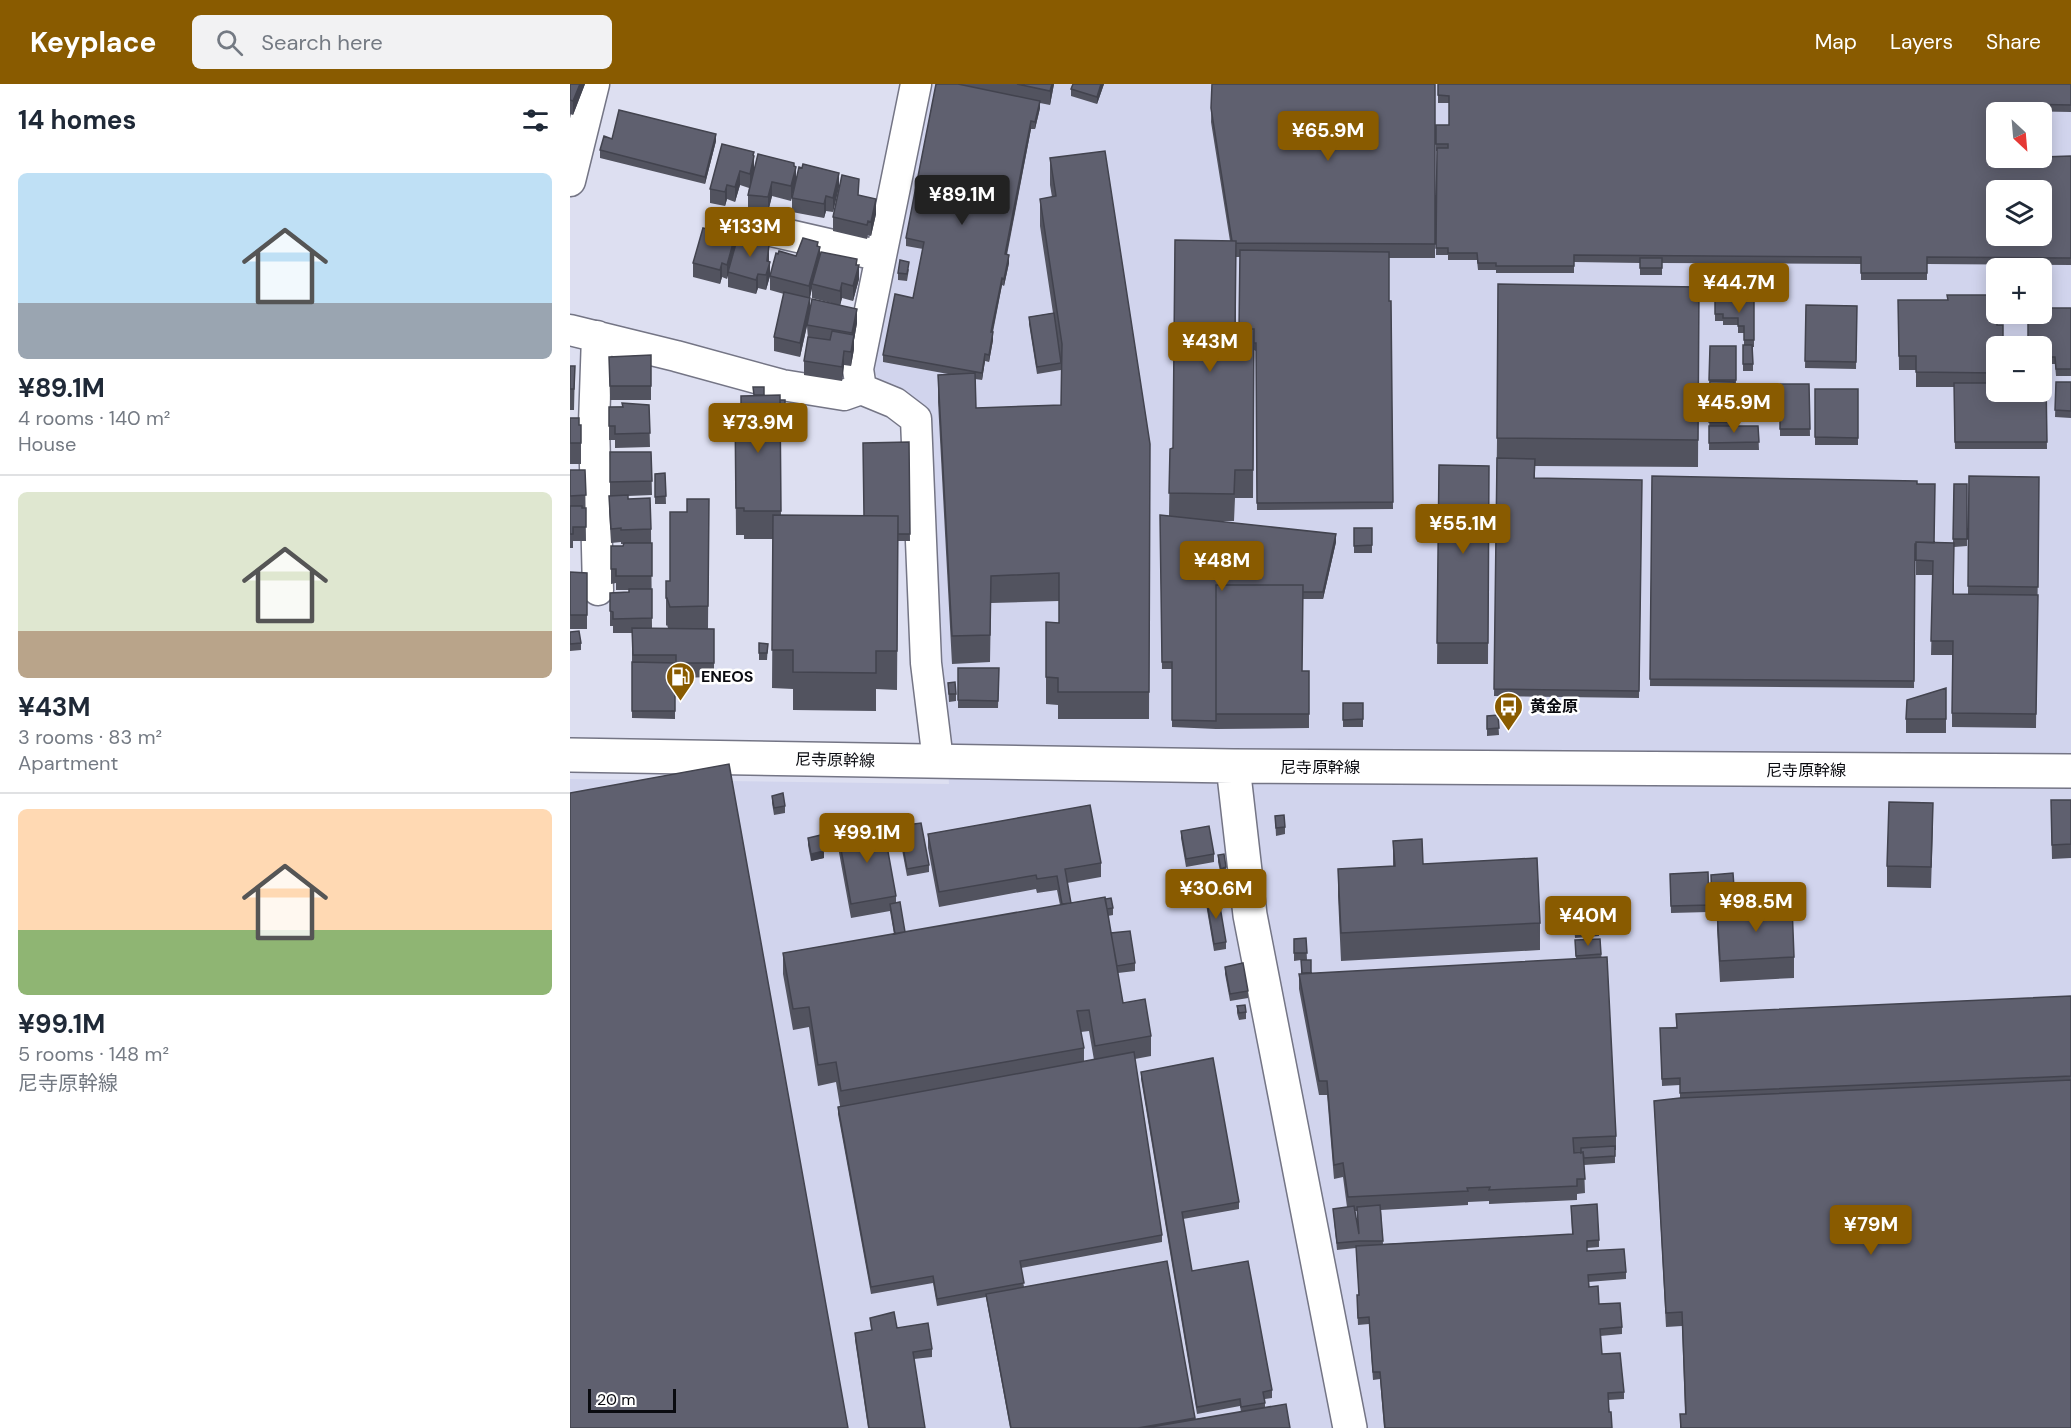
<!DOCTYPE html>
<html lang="en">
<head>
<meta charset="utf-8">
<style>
	:root { --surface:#fff; --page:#f2f2f3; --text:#1f2937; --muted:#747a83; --line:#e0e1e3; --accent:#895b00 }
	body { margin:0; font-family:"DM Sans","Noto Sans JP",sans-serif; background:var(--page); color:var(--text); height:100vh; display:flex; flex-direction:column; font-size:22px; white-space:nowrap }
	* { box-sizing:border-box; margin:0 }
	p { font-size:20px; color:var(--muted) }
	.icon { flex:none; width:33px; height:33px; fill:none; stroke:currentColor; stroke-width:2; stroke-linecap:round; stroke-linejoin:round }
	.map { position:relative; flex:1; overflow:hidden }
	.details { display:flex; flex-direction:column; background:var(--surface); width:570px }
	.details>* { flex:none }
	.needle { width:39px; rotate:154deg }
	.fabs { position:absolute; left:1416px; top:18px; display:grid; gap:12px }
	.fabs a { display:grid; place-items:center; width:66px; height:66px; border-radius:9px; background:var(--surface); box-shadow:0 3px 15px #0003; font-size:30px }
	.scale { position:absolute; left:18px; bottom:15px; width:88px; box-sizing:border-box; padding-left:6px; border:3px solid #0a0b10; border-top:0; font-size:16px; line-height:21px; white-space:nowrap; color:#0a0b10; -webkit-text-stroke:4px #fff; paint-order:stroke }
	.price { position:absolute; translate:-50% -51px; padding:0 14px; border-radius:6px; background:var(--accent); color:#fff; font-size:20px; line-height:39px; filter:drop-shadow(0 2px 3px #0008) }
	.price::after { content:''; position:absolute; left:50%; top:36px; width:18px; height:14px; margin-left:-9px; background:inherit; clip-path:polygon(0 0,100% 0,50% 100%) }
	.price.selected { background:#222; color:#fff }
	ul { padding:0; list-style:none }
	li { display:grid; align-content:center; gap:12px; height:318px; padding:0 18px }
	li+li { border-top:2px solid var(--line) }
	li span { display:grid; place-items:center; height:186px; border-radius:9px; color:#555 }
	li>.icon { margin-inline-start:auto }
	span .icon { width:108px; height:108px; fill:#fffc; stroke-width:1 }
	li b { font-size:26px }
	h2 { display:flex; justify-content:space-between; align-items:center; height:72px; padding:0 18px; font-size:26px }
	header { display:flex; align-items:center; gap:36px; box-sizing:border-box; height:84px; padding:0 30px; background:var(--accent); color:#fff }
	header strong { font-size:28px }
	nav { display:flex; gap:33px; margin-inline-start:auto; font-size:21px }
	.search { width:420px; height:54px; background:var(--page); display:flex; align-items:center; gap:15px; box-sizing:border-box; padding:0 21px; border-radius:9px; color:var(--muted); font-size:22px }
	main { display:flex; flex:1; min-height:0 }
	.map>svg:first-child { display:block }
</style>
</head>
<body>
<header>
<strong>Keyplace</strong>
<div class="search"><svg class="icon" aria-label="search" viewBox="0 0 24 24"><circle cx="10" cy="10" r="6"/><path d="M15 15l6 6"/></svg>Search here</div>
<nav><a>Map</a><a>Layers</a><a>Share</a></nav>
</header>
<main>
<section class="details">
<h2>14 homes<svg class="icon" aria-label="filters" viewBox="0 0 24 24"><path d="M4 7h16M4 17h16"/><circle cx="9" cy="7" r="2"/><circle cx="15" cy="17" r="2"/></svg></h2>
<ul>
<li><span style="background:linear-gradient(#bfe0f5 70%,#9aa5b1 0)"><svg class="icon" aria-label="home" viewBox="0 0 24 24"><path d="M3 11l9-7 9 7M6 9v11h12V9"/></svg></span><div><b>¥89.1M</b><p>4 rooms · 140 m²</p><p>House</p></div></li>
<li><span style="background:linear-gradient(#dfe7d0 75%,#b9a48a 0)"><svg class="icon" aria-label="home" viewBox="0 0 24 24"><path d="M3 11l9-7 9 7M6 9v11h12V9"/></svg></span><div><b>¥43M</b><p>3 rooms · 83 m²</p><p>Apartment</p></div></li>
<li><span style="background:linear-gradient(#ffd9b3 65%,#8fb573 0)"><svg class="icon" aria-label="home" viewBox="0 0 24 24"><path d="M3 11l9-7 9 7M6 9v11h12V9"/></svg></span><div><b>¥99.1M</b><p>5 rooms · 148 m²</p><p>尼寺原幹線</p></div></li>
</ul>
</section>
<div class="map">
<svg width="1501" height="1344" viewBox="0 0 1501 1344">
	<rect width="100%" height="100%" fill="#dddff1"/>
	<!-- built -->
	<path fill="#d1d4ed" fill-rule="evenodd" d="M358 0H1501V1344H0V695L379 700 354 323 314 303 297 277ZM1426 28H1472V74H1426ZM1426 106H1472V152H1426ZM1426 184H1472V230H1426ZM1426 262H1472V308H1426Z"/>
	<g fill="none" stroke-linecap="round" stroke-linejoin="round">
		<defs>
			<path id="minor" d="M0 97 24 0
				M171 140 311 172
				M0 246 106 272 212 301 274 311 291 305 325 319 346 335 356 579 368 677
				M27 252 24 340 28 506
				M291 305 288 285 346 0"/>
			<path id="tertiary" d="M0 671 663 682 1501 687
				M663 682 680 831 780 1344"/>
		</defs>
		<!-- minor casing -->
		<use href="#minor" stroke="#747585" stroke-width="33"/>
		<!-- tertiary casing -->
		<use href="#tertiary" stroke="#747585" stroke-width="36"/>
		<!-- minor -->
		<use href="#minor" stroke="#fff" stroke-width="30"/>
		<!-- tertiary -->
		<use href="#tertiary" stroke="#fff" stroke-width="33"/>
	</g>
	<!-- wall -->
	<path fill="#52535f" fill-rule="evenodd" d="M0 0H15L3 31 0 30Z
		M366 0H484L480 21 470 19V24L465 45H461L437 171 439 179 434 202 432 201 423 248V256L419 278 415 277 412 296 405 295 406 324 491 321V286L467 290 459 240V233L483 229 470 142V115L482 113 480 101V74L580 360 579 635H488V621L476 620V538L489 539V517L421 519 420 578 382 580 368 318V291L378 290 313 278V271L343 214 353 165 336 162V154Z
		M503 0H534L527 20 501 12V5Z
		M642 0H865V174H819V217H821L823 425 687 426 686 267 684 266 683 414H665L664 437H640L766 458 753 515H733L732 587H739V644L646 645 602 643V585H592L590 431 599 432 600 365 603 364 660 157 641 38ZM666 173H670L669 245H666Z
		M868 0H1501V28L1452 27 1426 74 1501 72V181L1357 180V196H1291V180L1092 179V191H1070V179L1004 178V189H926V186H908L907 176H878V171H866L867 67H866V41H879V19H868Z
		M42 55 146 57 135 100 30 74V66Z
		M184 71V83L224 79 221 117 202 112 198 128 178 125V111L179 104 170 101 165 118 157 115 155 122 140 119V105Z
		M232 84 269 103 263 128 256 127 254 134 222 128V114Z
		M289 111 306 130 301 152 298 151 297 155 263 147V133Z
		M176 158 194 159 199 175 200 192 196 206 188 204 186 210 158 203V189L157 195 152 193 150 200 123 193V179L165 165Z
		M248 162 250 174 287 181 289 195 283 217 272 214 270 221 287 239 284 256V265L281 282 274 281 272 297 234 291V277L238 255 237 242 230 273 204 267V253L214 210 200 206V192ZM242 204V214L261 219 240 225V214Z
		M339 185 337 197 328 196V189Z
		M1129 203 1128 383 965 382V394L1072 396 1069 614 924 612 927 354Z
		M1145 215H1184V263H1183V287H1173V261H1174V249H1168V241H1153V237H1145Z
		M1328 216 1427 241H1433V262H1426V308L1476 298 1477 365H1385L1384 303H1346V286H1329Z
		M1236 221 1287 222 1286 285 1235 284Z
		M1501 224V292H1486L1485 280H1472V262Z
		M1140 262H1166V303H1164L1163 318H1162V342H1188L1189 366H1139Z
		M81 271V316H40L39 273Z
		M0 282H5L4 326H0Z
		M1486 298H1501V334L1485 333Z
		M1210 300H1239L1240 352H1210Z
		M1245 305H1288V361H1245Z
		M194 311 210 316H215V335H210L211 432H294L339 358 340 457H328L327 606 306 605V627L223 626V605L202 604 203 455H174V451H166L165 323H171Z
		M79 321 80 363 45 364V356H39V323Z
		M0 334 9 341H11V380H0Z
		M40 368H81L82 411 58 412V415L81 445 82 544H98L97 541 96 542V497H100L117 428 139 415 138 545H144V593L106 594 105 585V635L62 634V549H43V542H40V509L59 508V506H46V499L41 500V462H53L54 460H51V458L41 459 39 426V412H40Z
		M869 381 919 382 918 580H867Z
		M0 386H15L16 457H3V464H0Z
		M95 389 96 420H85V390Z
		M1082 392 1347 400 1364 459H1383L1384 400H1397V462L1384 463V510H1398L1399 392 1469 393 1466 644 1382 643V571H1361L1363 491H1346V467H1345L1344 604 1080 602Z
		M784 444H802V469H784Z
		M0 488 17 489V545H0Z
		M0 548 11 559V566L0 567Z
		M189 559 198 560 197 576H189Z
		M388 584H429L428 624H388Z
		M378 599 386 610V617L379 618Z
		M1376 604V649H1336V635Z
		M773 619H793V643H773Z
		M928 631 929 651 917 652V632Z
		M202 712 215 722V729L204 731 202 719Z
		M1501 716V774L1482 775 1481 731Z
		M705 732 715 743V750L706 752Z
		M1363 740 1361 804 1317 803V782Z
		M329 742 359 781V788L337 792 329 750Z
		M611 747 644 770V778L616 783 611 754Z
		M268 749 326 812V819L335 848 490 821 487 806 467 809 466 805 369 823 358 764V750L531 779V793L497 799 501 819 535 815 543 824V831L538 832 541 849 565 879V887L548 889 553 919 581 952V972L565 975 592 1151V1158L451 1184 454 1203 625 1334V1335L671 1328 670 1322 627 1330 571 995V988L669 1118V1125L613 1135 622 1187 702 1306V1314L695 1315V1323L720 1344H440L416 1213 367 1222 363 1199 301 1210 268 1030V1023L270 1022 266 998 248 1002 239 943 223 946 213 890V869L324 850 320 827 281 834 268 763ZM519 947 524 976 514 978V964L511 948Z
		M238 754 254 774 241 777 238 761Z
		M823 757 853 780 970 839V866L771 877 768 812V785L823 782Z
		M648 771 656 783V791L651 792 648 778Z
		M1138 788 1139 828 1101 829 1100 790Z
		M1141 791 1165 817V824L1224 873V894L1150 898 1147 846V825L1142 826Z
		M636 813 656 858V865L644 867 636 820Z
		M1002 815 1029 845V852L1005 854Z
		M736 854 737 876H741V890L1006 875 1005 856 1030 855 1046 1052V1066H1045V1079L1014 1081 1015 1109 1007 1110V1116L919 1120V1117L898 1118V1121L811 1126 813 1160 1002 1150 1001 1122 1029 1156V1163L1017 1164V1167L1056 1188V1195L1018 1198 1019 1203 1029 1220 1052 1243V1250L1030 1252 1032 1270 1054 1308V1315L1038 1316 1042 1344H814L810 1295 803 1296 799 1240 788 1241 787 1219 789 1211 786 1164 767 1166 763 1125 777 1123 773 1093 764 1095 757 1011H749L729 905V890H731V876L724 877V855ZM785 1127H787L788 1146Z
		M655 883 678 907V914L660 917 655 890Z
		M1501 912V1344H1110V1330H1115L1112 1242 1096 1243 1084 1017 1110 1014V1001L1092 1002 1090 944Z
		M667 922 676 928V935L669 936 667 929Z
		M300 1234 327 1244 362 1265V1273L344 1275 355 1344H298L285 1256V1249L301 1246Z"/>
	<!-- shaded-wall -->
	<path fill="#42434e" d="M10 0H15L3 31V17Z
		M482 0H484L480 21V7Z
		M531 0H534L527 20V13Z
		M470 17V24L465 45V38Z
		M461 37V45L435 178V170Z
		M146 50V57L135 100V93Z
		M184 68V86L180 104V90Z
		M226 83V97L221 117V102Z
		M170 87V101L165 118V103Z
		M269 89V103L263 128V114Z
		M202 98V112L198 128V113Z
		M157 101V115L155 122V108Z
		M256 112V127L254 134V120Z
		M306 115V130L301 152V138Z
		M165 152V167L157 195V181Z
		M248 158V168L250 163V177L242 200V204L239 217V202Z
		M199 161V175L197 186 200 178V192L196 206 197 177Z
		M439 171V179L434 202V195Z
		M287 175V186L289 181V195L283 217V202L286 181Z
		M152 179V193L150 200V186Z
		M188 190V204L186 210V196Z
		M432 194V201L421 255V248Z
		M272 199V214L270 222V207Z
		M240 214V228L230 273V259Z
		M287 225V239L284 256V265L281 282 282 249Z
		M423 248V256L419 278V271Z
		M274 267V281L272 297V283Z
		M415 270V277L412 296V289Z
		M766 450V458L753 515V508Z
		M254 767V774L241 777V770Z"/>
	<!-- building -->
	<path fill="#5f606f" stroke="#42434e" stroke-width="1.5" fill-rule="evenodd" d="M0 0H10L3 17 0 16Z
		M366 0H388L470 17 465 38 461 37 435 170 439 171 434 195 432 194 421 248H423L419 271 415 270 412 289 313 271 325 210 343 214 354 158 336 154Z
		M447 0H482L480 7Z
		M503 0H531L527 13 501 5Z
		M642 0H865V160L666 159V157H662L641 24Z
		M868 0H1501V21L1452 20V28H1426V74H1472V73L1501 72V174L1357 173V189H1291V173L1004 171V182H926V179H908L907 169H878V164H866L867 64H878V60H866V41H879V12L868 11ZM1426 106H1472V152H1426Z
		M49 26 146 50 135 93 30 66 34 52 42 55Z
		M152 60 184 68 183 71 184 72 180 90 170 87 165 103 157 101 155 108 140 105Z
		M535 67 580 360 579 608H488V594L476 593V538L489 539V489L421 492 420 551 382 552 368 291 405 289 406 324 491 321 492 260 470 115 486 112 480 74Z
		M188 70 224 79V82L226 83 221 102 202 98 198 113 178 111Z
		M233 80 269 89 263 114 256 112 254 120 222 114 229 83 232 84Z
		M272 91 289 95 288 111 306 115 301 138 298 137 297 141 263 133Z
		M133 144 165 152 157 181 152 179 150 186 123 179Z
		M182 151 194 154 193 159 199 161 197 177 200 178 196 191 188 190 186 196 158 188 167 156 176 158 177 155 181 156Z
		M233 154 248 158 247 162 250 163 239 202 200 192 206 169 208 170 209 167 226 172Z
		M605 156 666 157 665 245H684L683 386H665L664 410 599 409 600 365 603 364Z
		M670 166 819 168V217H821L823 418 687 419 686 259H684V245H669Z
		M251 168 287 175 286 181H289L283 202 272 199 270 207 242 200Z
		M1070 174H1092V184H1070Z
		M330 176 339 178 337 190 328 189Z
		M928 200 1129 203 1128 356 927 354Z
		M214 208 240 214 230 259 204 253Z
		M1377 211H1426L1427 241H1433V260H1427L1426 289 1346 288V272H1329L1328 216H1378Z
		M242 215 287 225 282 249 237 241Z
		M1145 215H1184V256H1174V242H1168V234H1153V230H1145Z
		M1236 221 1287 222 1286 278 1235 277Z
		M1472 224H1501V285H1486L1485 273H1472V262H1458V230H1472Z
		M484 229 491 279 467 283 459 233Z
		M262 247 284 251 281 268 274 267 272 283 234 277 238 253 260 256Z
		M1173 261H1182L1183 280H1173Z
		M1140 262H1166V296H1139Z
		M81 271V302H40L39 273Z
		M0 282H5L4 305H0Z
		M1140 297 1164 298 1163 311 1139 310Z
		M1472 298H1476L1477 358H1385L1384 299H1426V308H1472Z
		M1486 298H1501V327L1485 326Z
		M1210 300H1239L1240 345H1210Z
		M183 303H194V311H184Z
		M1245 305H1288V354L1245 353Z
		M210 311 211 427H174V424H166L165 323H171V312Z
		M210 316H215V328H210Z
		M1139 316H1162V338H1139Z
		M52 319 79 321 80 349 45 350V342H39V323H53Z
		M0 334H9V341H11V359H0Z
		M1139 342H1188L1189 358 1139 359Z
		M339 358 340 450H328V432H294L293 359Z
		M40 368H81L82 397 40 398Z
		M927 374 965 375 964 394 1072 396 1069 607 924 605Z
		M869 381 919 382 918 559H867Z
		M0 386H15L16 411 0 412Z
		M95 389 96 412 85 413V390Z
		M1082 392 1347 397V400H1365L1364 459 1346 458V460H1345L1344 597 1080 595Z
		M1399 392 1469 393 1468 503 1398 502Z
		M1384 400H1397V455H1383Z
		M58 411V415L80 414 81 445 51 446V444L41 445 39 412Z
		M117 415H139L138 522 100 523 97 514H96V497H100V428H117Z
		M0 422H12V424H16V443H3V450H0Z
		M203 431 328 432 327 567H306V589L223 588V566H202Z
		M590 431 766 450 753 508H733V501H646V637L602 636V578H592Z
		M784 444H802V461L784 462Z
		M1346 458 1384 459 1383 510 1468 511 1466 630 1382 629 1383 557H1361L1363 477 1346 476Z
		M54 459H82V492H46V485H41V462H53Z
		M0 488 17 489V531H0Z
		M646 501H733L732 587H739V630H646Z
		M59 505H82V534L43 535V528L40 527V509L59 508Z
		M62 544 144 545V579H106V571H63Z
		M9 547 11 559 0 560V548Z
		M189 559 198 560 197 569H189Z
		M62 578 105 579V627H62Z
		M388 584H429L428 617 388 616Z
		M385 598 386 610H379L378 599Z
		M1376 604V635H1336L1337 616Z
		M773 619H793V635L773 636Z
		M928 631 929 644 917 645V632Z
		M159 680 278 1344H0V709Z
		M213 709 215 722 204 724 202 712Z
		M1481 716H1501V760L1482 761Z
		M1319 718 1363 719 1361 783 1317 782Z
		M520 721 531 779 495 785 501 819 492 820 487 792 467 795 466 791 369 808 358 750Z
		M714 731 715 743 706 744 705 732Z
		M351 739 359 781 337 785 329 742Z
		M313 740 326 812 281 820 268 749Z
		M639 742 644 770 616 775 611 747Z
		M251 751 254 767 241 770 238 754Z
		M852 755 853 780 967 774 970 839 771 849 768 785 825 782 823 757Z
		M654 770 656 783 651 785 648 771Z
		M1138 788 1139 821 1101 822 1100 790Z
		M1163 789 1165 817 1142 819 1141 791Z
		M648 811 656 858 644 860 636 813Z
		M535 813 553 919 575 915 581 952 525 962 519 926 507 927 514 964 271 1007 266 978 248 981 239 923 223 925 213 869Z
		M1026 813 1029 845 1005 847 1002 815Z
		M541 814 543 824 537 825 535 815Z
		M330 818 335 848 325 850 320 820Z
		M1222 821 1224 873 1150 877 1147 825Z
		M560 847 565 879 547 882 541 849Z
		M736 854 737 869H724V855Z
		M1030 855 1031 870 1006 872 1005 856Z
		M1037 873 1046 1052 1003 1054 1004 1069 1013 1068 1015 1095H1007V1102L919 1106 920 1103 897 1104 898 1107 778 1113 773 1079 764 1081 757 997H749L729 890Z
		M731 876H741V889H732Z
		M673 879 678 907 660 910 655 883Z
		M1501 912V992L1110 1009V994L1092 995 1090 944H1107L1106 930Z
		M675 921 676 928 669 929 667 922Z
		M564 968 592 1151 450 1177 454 1199 367 1215 363 1192 301 1203 268 1023Z
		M643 974 669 1118 612 1128 622 1187 678 1177 702 1306 693 1308 695 1319 671 1323 670 1315 627 1323 571 988Z
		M1501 996V1344H1111L1110 1330H1116L1112 1228 1096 1229 1084 1017 1110 1014Z
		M1045 1062V1072L1014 1074 1013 1068 1011 1069V1064Z
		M1027 1120 1029 1156 1017 1157V1167L1054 1165 1056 1188 1018 1191 1019 1203 1028 1202 1029 1220 1050 1219 1052 1243 1030 1245 1032 1270 1050 1269 1054 1308 1038 1309 1039 1328H1041L1042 1344H815L810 1288H803L799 1233 788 1234 787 1211H789L786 1162 1003 1150 1001 1122Z
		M810 1121 813 1157H789L767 1159 763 1125 784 1122 789 1150 787 1123Z
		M597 1177 625 1334 568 1344H441L416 1210Z
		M324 1228 327 1244 358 1239 362 1265 343 1268 355 1344H299L285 1249 302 1246 300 1234Z
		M716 1320 720 1344H575Z"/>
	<!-- icons -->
	<defs>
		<symbol id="fuel-pin" viewBox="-11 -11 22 30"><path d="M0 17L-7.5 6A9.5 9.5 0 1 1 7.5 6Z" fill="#895b00" stroke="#fff"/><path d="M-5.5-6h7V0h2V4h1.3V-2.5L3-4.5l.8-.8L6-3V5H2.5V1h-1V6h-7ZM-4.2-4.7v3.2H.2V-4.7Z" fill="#fff"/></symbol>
		<symbol id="bus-pin" viewBox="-11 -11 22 30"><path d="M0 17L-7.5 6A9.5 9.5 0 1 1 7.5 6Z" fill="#895b00" stroke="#fff"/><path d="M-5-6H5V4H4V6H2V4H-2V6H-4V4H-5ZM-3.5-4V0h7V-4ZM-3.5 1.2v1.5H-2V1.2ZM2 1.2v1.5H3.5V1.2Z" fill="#fff"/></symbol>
	</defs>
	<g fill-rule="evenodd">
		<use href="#fuel-pin" x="94" y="576" width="33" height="45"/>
		<use href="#bus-pin" x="922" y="606" width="33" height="45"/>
	</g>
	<g text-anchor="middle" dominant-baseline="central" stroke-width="5" stroke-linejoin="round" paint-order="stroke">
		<!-- poi labels -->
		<g font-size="16" font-weight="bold" fill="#0a0b10" stroke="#fff" text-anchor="start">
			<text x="131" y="592">ENEOS</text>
			<text x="960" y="622">黄金原</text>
		</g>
		<!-- street labels -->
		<g font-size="16" fill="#0a0b10" stroke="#fff">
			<text transform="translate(265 676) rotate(1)">尼寺原幹線</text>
			<text x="750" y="683">尼寺原幹線</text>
			<text x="1236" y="686">尼寺原幹線</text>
		</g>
	</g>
</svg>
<div class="fabs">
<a><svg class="needle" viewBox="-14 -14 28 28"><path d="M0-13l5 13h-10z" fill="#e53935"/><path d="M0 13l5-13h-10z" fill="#747a83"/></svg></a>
<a><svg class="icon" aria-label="layers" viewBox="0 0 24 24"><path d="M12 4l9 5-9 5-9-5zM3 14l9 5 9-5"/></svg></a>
<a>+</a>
<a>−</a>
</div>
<div class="scale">20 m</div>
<b class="price" style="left:758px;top:78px">¥65.9M</b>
<b class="price selected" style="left:392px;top:142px">¥89.1M</b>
<b class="price" style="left:180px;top:174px">¥133M</b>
<b class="price" style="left:1169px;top:230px">¥44.7M</b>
<b class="price" style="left:640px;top:289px">¥43M</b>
<b class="price" style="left:1164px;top:350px">¥45.9M</b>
<b class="price" style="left:188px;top:370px">¥73.9M</b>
<b class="price" style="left:893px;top:471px">¥55.1M</b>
<b class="price" style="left:652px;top:508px">¥48M</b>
<b class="price" style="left:297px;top:780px">¥99.1M</b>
<b class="price" style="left:646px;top:836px">¥30.6M</b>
<b class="price" style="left:1186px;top:849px">¥98.5M</b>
<b class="price" style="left:1018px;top:863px">¥40M</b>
<b class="price" style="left:1301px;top:1172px">¥79M</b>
</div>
</main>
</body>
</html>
